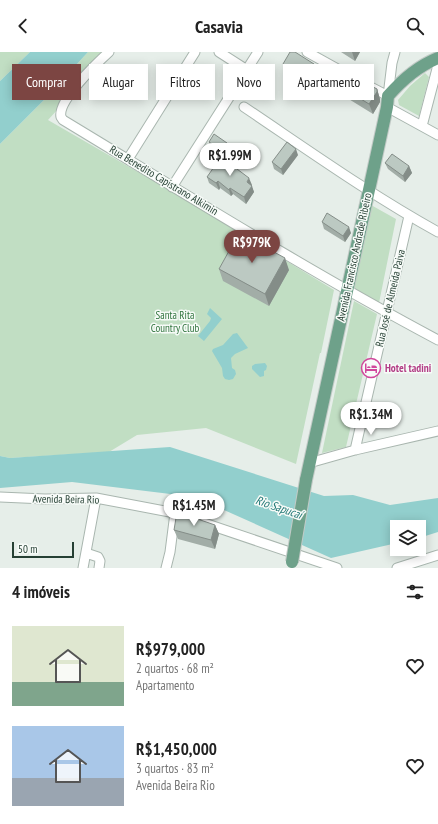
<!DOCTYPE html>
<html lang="pt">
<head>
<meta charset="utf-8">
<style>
	:root { --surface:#fff; --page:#f2f2f2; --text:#222; --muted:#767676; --accent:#7c4542 }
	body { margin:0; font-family:"PT Sans Narrow",sans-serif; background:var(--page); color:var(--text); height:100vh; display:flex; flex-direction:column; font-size:15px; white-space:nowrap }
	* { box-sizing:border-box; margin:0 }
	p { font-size:13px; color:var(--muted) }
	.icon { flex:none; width:22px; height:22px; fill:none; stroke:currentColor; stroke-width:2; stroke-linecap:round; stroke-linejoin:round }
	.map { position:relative; height:516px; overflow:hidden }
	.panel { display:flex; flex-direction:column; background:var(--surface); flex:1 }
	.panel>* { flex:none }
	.guide { position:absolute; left:12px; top:12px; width:414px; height:36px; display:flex; gap:8px }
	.fabs { position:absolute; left:390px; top:468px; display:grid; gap:8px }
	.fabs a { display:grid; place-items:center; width:36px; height:36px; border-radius:0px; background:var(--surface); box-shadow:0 2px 10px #0003; font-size:20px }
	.scale { position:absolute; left:12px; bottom:10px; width:62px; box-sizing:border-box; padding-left:4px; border:2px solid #264034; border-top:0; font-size:11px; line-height:14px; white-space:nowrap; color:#264034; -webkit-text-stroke:3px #f7fbf8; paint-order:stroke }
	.price { position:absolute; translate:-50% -34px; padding:0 9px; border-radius:14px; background:#fff; color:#222; font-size:13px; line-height:26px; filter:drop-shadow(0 1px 2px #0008) }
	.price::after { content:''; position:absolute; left:50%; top:24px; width:12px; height:9px; margin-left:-6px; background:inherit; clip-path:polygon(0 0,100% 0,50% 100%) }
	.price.active { background:var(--accent); color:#fff }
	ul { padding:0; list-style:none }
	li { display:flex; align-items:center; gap:12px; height:100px; padding:0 12px }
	li span { display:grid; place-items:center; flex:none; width:112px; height:80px; border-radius:0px; color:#555 }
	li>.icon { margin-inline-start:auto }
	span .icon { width:48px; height:48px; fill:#fffc; stroke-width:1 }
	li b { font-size:17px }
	h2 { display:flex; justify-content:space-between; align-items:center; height:48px; padding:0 12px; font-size:17px }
	.chip { padding:0 14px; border-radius:0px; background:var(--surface); box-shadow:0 2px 10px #0003; font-size:14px; line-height:36px }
	.chip.active { background:var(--accent); color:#fff }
	header { display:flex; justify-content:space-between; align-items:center; height:52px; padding:0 12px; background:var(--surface); font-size:18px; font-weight:700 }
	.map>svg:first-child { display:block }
</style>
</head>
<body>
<header><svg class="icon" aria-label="back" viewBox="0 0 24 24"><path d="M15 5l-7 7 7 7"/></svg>Casavia<svg class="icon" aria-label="search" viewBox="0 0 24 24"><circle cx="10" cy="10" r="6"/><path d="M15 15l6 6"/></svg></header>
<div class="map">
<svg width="438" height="516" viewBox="0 0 438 516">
	<rect width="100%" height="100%" fill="#e6eee9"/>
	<!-- green -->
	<path fill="#c1dec3" d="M0 0H30L0 29Z
		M88 0H110L48 68 176 142 334 238 321 301H320L296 412 206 376 137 383 109 400 10 406 0 404V92L46 46Z
		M425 21 429 25 419 64 399 53 398 48 410 34Z
		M371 153 396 167 379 251 353 236Z
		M354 249 377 262 346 395 322 401Z"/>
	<!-- water -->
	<path fill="#92cfcd" d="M30 0H88L46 46 0 92V29Z
		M210 256 222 267 204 289 198 284 210 269 211 266 207 262Z
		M237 281 248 296 235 302 231 306 232 316 235 318 236 322 233 327 229 328 225 327 223 324 222 316 212 299 213 297 223 293 233 282Z
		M265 311 267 314 266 318 264 319V324L260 325 252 317V314L255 312Z
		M170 395 324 444 353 443 390 453 438 446V480L419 486V475H397V491L331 506 195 445 72 430 0 436V404L10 406Z"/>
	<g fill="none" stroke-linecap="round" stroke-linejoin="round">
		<defs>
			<path id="minor" d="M109 0C97 11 57 49 61 65L63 68C187 143 310 220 438 288
				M219 0 247 18
				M307 0 352 25
				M367 33 388 44 392 11 395 0
				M244 55C308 98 371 143 438 180
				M387 55 438 83
				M422 74 438 13
				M128 107 195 0
				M172 135 258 0
				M355 398 409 164
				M309 411 355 398 438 379
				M0 445 45 447 96 446 175 461 187 465
				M204 471 337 516
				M86 501 98 505 100 509 99 516
				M83 516 96 446
				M166 516 170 500 175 461
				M397 516 438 503"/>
			<path id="major" d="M306 428 387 55 388 44C402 28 418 14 438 6"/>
		</defs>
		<!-- minor casing -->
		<use href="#minor" stroke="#a9b6af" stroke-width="11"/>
		<!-- major casing -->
		<use href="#major" stroke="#c2cac6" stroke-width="14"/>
		<!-- minor -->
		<use href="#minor" stroke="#fff" stroke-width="9"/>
		<!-- major -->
		<use href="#major" stroke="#6ea18a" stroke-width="12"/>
		<defs>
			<path id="major-bridge" d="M292 510 306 428"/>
		</defs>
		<!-- major-bridge casing -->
		<use href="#major-bridge" stroke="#c2cac6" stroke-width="14" stroke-linecap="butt"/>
		<!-- major-bridge -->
		<use href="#major-bridge" stroke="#6ea18a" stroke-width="12"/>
	</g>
	<!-- wall -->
	<path fill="#a2ada7" d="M341 0H360L355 9Z
		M283 12H314L318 21 309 35 286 21Z
		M335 31 377 37 380 47V50L373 62 339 41Z
		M209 90 230 97 224 105 211 96Z
		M298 103 283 123 274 117 272 110Z
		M385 111 409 114 412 121 405 130 388 117Z
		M207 125 252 133H251L254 140 246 152 233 142 231 144 220 136 219 138 209 131Z
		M322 170 351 181 345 190 324 177Z
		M219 217 289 218 269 254 223 229Z
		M215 473 219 482 215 497 178 487 174 478Z"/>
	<!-- shaded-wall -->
	<path fill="#848d88" d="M352 0H360L355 9Z
		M314 12 318 21 309 35 306 26Z
		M377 37 380 47V50L373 62 369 52Z
		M227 91 230 97 224 105 222 99Z
		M296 97 298 103 283 123 281 117Z
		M409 114 412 121 405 130 403 124Z
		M249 126 252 133 249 136 247 130Z
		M218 129 220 136 219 138 216 131Z
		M252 134 254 140 246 152 244 145Z
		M230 136 233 142 231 144 229 138Z
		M349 175 351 181 345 190 343 184Z
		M285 206 289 218 269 254 265 242Z
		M215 473 219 482 215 497 211 488Z"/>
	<!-- building -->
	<path fill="#bcc9c2" stroke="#848d88" d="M290 0H295L314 12 306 26 283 12Z
		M343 19 377 37V40L369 52 335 31Z
		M214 82 227 91 222 99 209 90Z
		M287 90 296 97 281 117 272 110Z
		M392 102 409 114 403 124 385 111Z
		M221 105 249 126 247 130 252 134 244 145 230 136 229 138 218 129 216 131 207 125Z
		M327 161 349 175 343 184 322 170Z
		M239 181 285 206 265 242 219 217Z
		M177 460 215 473 211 488 174 478Z"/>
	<!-- icons -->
	<defs>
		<symbol id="hotel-ring" viewBox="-11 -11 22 22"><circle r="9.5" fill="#f7fbf8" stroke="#d1479c" stroke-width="1.5"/><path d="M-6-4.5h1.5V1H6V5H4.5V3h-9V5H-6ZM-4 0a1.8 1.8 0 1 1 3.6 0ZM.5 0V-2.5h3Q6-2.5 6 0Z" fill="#d1479c"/></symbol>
	</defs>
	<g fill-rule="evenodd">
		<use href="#hotel-ring" x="360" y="305" width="22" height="22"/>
	</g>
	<g text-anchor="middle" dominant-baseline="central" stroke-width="3" stroke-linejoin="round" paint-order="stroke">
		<!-- street labels -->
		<g font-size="11" fill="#264034" stroke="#f7fbf8">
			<text transform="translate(164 128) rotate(31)">Rua Benedito Capistrano Alkimin</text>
			<text transform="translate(354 205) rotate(-78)">Avenida Francisco Andrade Ribeiro</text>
			<text transform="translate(390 246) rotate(-77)">Rua José de Almeida Paiva</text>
			<text transform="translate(66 447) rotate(1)">Avenida Beira Rio</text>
		</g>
		<!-- park labels -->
		<g font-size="11" fill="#32753f" stroke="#f7fbf8">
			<text x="175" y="263">Santa Rita<tspan x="175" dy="13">Country Club</tspan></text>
		</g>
		<!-- hotel labels -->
		<g font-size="11" font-weight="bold" fill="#b23c85" stroke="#f7fbf8" text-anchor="start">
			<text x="385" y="316">Hotel tadini</text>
		</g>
		<!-- water labels -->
		<g font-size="12" font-style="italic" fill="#237977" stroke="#f7fbf8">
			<text transform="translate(279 455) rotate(19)">Rio Sapucaí</text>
		</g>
	</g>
</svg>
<div class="fabs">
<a><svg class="icon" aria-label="layers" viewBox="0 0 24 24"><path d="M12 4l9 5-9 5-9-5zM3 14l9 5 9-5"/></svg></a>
</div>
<div class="scale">50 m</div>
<b class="price" style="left:230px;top:125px">R$1.99M</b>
<b class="price active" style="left:252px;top:212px">R$979K</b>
<b class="price" style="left:371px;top:384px">R$1.34M</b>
<b class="price" style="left:194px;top:475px">R$1.45M</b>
<div class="guide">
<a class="chip active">Comprar</a>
<a class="chip">Alugar</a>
<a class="chip">Filtros</a>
<a class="chip">Novo</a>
<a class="chip">Apartamento</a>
</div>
</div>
<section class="panel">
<h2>4 imóveis<svg class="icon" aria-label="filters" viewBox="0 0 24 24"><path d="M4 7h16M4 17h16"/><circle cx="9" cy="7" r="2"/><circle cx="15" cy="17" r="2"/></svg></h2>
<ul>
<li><span style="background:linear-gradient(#dfe7d0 70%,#7fa58c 0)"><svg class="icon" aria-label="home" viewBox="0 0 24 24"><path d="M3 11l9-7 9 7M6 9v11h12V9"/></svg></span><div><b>R$979,000</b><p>2 quartos · 68 m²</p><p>Apartamento</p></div><svg class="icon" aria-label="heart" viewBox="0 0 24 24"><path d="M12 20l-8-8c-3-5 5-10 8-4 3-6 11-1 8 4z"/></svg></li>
<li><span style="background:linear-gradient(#a9c7e8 65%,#9aa5b1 0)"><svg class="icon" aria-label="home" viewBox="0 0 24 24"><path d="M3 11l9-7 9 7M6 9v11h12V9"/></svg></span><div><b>R$1,450,000</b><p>3 quartos · 83 m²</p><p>Avenida Beira Rio</p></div><svg class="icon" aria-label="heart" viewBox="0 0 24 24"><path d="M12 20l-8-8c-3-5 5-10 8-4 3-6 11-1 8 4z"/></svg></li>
</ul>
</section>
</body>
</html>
